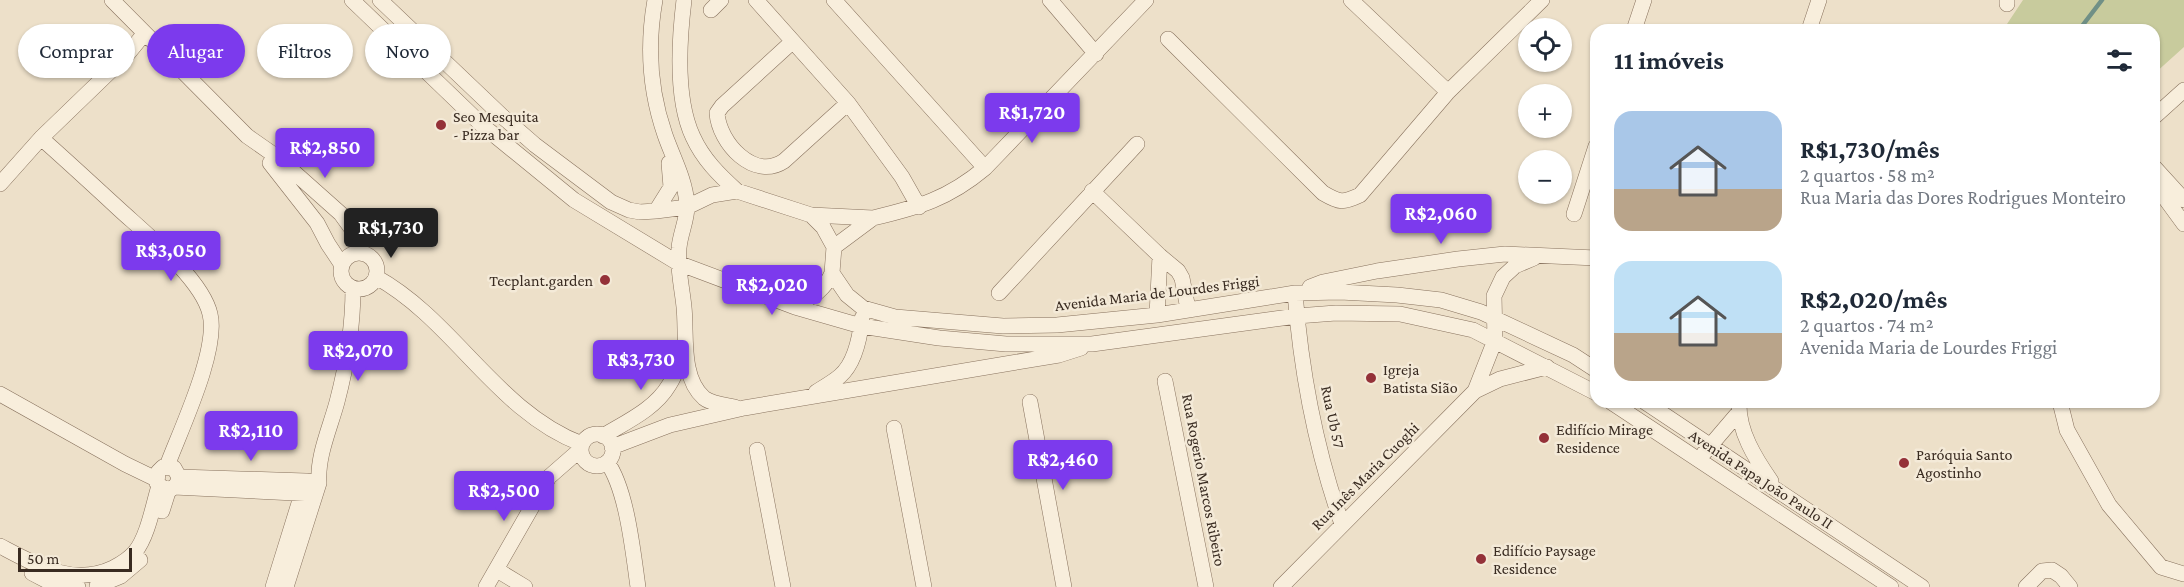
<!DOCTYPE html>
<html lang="pt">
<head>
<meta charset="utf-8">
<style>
	:root { --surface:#fff; --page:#f6f6f7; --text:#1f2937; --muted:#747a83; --accent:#7c3aed }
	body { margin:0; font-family:"Crimson Pro",serif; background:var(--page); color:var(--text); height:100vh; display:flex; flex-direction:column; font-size:22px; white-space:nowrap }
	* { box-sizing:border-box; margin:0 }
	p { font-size:20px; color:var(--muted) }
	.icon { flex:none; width:33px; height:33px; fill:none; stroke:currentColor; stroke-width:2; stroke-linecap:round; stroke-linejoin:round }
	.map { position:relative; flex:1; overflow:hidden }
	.drawer { position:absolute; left:1590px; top:24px; width:570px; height:384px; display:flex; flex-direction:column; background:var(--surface); border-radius:18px; box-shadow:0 2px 4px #0004 }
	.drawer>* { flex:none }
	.guide { position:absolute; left:18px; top:24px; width:570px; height:54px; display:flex; gap:12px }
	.buttons { position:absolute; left:1518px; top:18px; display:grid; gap:12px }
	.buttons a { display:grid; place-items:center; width:54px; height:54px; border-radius:50%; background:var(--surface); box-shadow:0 2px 4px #0004; font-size:30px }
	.scale { position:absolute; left:18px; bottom:15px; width:114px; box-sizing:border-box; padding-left:6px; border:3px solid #392b21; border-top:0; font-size:16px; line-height:21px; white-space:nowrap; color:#392b21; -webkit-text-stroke:4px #f4ead8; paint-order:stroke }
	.price { position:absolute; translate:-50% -51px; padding:0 14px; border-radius:6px; background:var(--accent); color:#fff; font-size:20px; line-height:39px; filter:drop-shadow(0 2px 3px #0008) }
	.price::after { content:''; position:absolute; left:50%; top:36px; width:18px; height:14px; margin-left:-9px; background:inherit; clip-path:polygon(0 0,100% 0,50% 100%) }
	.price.active { background:#222; color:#fff }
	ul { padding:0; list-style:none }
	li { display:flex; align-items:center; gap:18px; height:150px; padding:0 24px }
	li span { display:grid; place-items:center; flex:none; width:168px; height:120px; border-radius:18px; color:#555 }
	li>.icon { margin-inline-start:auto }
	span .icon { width:72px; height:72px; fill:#fffc; stroke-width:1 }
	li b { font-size:26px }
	h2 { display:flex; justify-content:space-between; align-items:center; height:72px; padding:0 24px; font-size:26px }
	.tag { padding:0 21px; border-radius:27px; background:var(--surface); box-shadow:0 2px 4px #0004; font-size:21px; line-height:54px }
	.tag.active { background:var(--accent); color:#fff }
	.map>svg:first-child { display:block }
</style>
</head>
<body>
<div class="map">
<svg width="2184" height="587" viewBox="0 0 2184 587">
	<rect width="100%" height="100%" fill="#ede0c9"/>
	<!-- green -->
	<path fill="#c8cb9d" d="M2023 0H2184V47L2154 74V30H2003Z"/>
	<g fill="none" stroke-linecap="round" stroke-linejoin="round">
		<!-- stream -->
		<path stroke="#709086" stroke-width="4.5" d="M2079 30 2102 0"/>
		<defs>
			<path id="minor" d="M112 0 247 136 277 157 341 214 354 232 361 253
				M352 0 482 125 574 200 678 263 795 307 861 326 939 338 1006 344H1092L1297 316 1336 313 1400 314 1473 330 1596 393
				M380 0 503 117 535 145 611 202 629 210 640 212 656 211 687 207 712 195 737 191 811 215 823 227 834 247 832 273 847 295 863 308 895 317 1003 326 1057 325 1157 315 1295 293 1340 292 1397 295 1441 300 1481 312 1573 355 1596 370
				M655 0C647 45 650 92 665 135 673 158 685 179 687 204 688 218 680 234 679 248 677 268 682 287 684 307 687 334 680 377 704 398 712 404 725 405 735 407
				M684 0C679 41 675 99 693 137 703 159 719 175 737 191
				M756 0 848 103 902 177 919 207
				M834 0 985 168
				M1050 0 1096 54
				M1351 0 1448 92
				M2007 4V0
				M711 10 721 0
				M1634 30 1644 0
				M1809 30 1819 0
				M1168 39 1323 193C1340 203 1343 203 1360 195L1448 92 1542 0
				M792 42 722 106 717 113C719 143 754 181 784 161L848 103
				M2154 117 2184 90
				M41 138C67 161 93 185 119 209 145 233 202 279 210 314 219 350 180 431 167 466
				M270 163 317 223 328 244 342 265
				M2154 167 2184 200
				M2154 183 2184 224
				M0 184 41 138 126 56 144 34
				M1092 191 1160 256 1178 271 1182 278 1188 309
				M656 211 671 187 669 163
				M1574 214 1596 146
				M811 215 873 218 834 247
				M873 218C919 207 948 199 985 168L1146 0
				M341 271a18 18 0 1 1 36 0a18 18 0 1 1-36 0Z
				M376 277C454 320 497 412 582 444
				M1310 287 1323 282 1377 271 1458 259 1505 254 1596 258
				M999 293 1137 144
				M1295 293C1301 371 1316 450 1342 524
				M795 307C810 298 825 290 832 273
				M1157 315 1160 256
				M1165 381 1206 587
				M1475 391 1495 340 1494 296 1503 277 1515 266 1534 258
				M816 392C824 387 833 382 840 376 855 363 860 337 862 318
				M0 394 125 464 156 479
				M1030 402 1064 587
				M1611 402 1891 587
				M1645 402 1922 587
				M1739 402C1738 431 1755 458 1771 481
				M2060 402 2067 430 2109 505 2161 567 2184 574
				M894 428 924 587
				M581 450a16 16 0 1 1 32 0a16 16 0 1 1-32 0Z
				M603 436C626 422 655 409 669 385 676 374 680 362 685 350
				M612 447 670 425 744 408 1059 355 1081 348
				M757 450 783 587
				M1704 453 1739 412
				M607 462C627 490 633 552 638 587
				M179 477 306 481 319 483
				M174 487 315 494
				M162 511 168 492 177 484 179 477 174 468 163 467 158 472 157 483 163 488 170 489
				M0 546C36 565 73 587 113 568 121 564 129 559 135 552 148 536 153 505 159 486
				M497 570 525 587
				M32 573 55 585 78 587
				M97 586 121 576 140 560
				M273 587 305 484
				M286 587 319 483C317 456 330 428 337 402 347 364 353 327 353 288
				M486 587 549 477 581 449
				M1281 587 1475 391 1500 379 1547 367
				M2026 587 2042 571 2052 570 2061 576 2070 587"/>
		</defs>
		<!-- minor casing -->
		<use href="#minor" stroke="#88725e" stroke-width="16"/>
		<!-- minor -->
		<use href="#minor" stroke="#f8eedc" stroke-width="15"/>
	</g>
	<!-- markers -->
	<g fill="#943138" stroke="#f4ead8" stroke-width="2">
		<circle cx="441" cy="125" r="6"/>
		<circle cx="605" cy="280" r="6"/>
		<circle cx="1371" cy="378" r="6"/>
		<circle cx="1544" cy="438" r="6"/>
		<circle cx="1904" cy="463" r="6"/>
		<circle cx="1481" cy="559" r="6"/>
	</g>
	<g text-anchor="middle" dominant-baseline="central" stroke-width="5" stroke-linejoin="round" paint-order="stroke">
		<!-- poi labels -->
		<g font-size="16" fill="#392b21" stroke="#f4ead8" text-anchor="start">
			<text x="453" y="116">Seo Mesquita<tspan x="453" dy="18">- Pizza bar</tspan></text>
			<text x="593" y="280" text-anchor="end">Tecplant.garden</text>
			<text x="1383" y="369">Igreja<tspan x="1383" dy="18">Batista Sião</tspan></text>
			<text x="1556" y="429">Edifício Mirage<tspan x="1556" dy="18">Residence</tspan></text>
			<text x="1916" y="454">Paróquia Santo<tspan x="1916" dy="18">Agostinho</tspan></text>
			<text x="1493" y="550">Edifício Paysage<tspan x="1493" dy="18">Residence</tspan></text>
		</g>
		<!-- street labels -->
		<g font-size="16" fill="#392b21" stroke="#f4ead8">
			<text transform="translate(1157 293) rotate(-7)">Avenida Maria de Lourdes Friggi</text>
			<text transform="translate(1333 417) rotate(78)">Rua Ub 57</text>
			<text transform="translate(1365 476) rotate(-45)">Rua Inês Maria Cuoghi</text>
			<text transform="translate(1761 479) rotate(33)">Avenida Papa João Paulo II</text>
			<text transform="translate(1204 480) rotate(79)">Rua Rogerio Marcos Ribeiro</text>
		</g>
	</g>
</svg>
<div class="buttons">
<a><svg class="icon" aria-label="locate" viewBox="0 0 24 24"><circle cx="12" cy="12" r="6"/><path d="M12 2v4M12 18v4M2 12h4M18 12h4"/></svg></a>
<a>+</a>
<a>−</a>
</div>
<div class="scale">50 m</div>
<b class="price" style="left:1032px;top:144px">R$1,720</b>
<b class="price" style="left:325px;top:179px">R$2,850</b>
<b class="price" style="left:1441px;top:245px">R$2,060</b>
<b class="price active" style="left:391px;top:259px">R$1,730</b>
<b class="price" style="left:171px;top:282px">R$3,050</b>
<b class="price" style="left:772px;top:316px">R$2,020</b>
<b class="price" style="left:358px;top:382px">R$2,070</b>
<b class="price" style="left:641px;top:391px">R$3,730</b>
<b class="price" style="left:251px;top:462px">R$2,110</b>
<b class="price" style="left:1063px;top:491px">R$2,460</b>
<b class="price" style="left:504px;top:522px">R$2,500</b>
<div class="guide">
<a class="tag">Comprar</a>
<a class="tag active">Alugar</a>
<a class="tag">Filtros</a>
<a class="tag">Novo</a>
</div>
<section class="drawer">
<h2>11 imóveis<svg class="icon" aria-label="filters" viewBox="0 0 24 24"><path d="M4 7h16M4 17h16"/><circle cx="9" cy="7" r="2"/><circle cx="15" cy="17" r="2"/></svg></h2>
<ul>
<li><span style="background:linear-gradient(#a9c7e8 65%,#b9a48a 0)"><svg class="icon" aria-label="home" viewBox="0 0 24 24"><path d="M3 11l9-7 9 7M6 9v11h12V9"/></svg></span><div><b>R$1,730/mês</b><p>2 quartos · 58 m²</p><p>Rua Maria das Dores Rodrigues Monteiro</p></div></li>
<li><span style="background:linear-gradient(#bfe0f5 60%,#b9a48a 0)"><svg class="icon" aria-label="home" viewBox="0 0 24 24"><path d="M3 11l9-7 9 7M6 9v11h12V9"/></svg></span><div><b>R$2,020/mês</b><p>2 quartos · 74 m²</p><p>Avenida Maria de Lourdes Friggi</p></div></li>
</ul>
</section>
</div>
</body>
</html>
